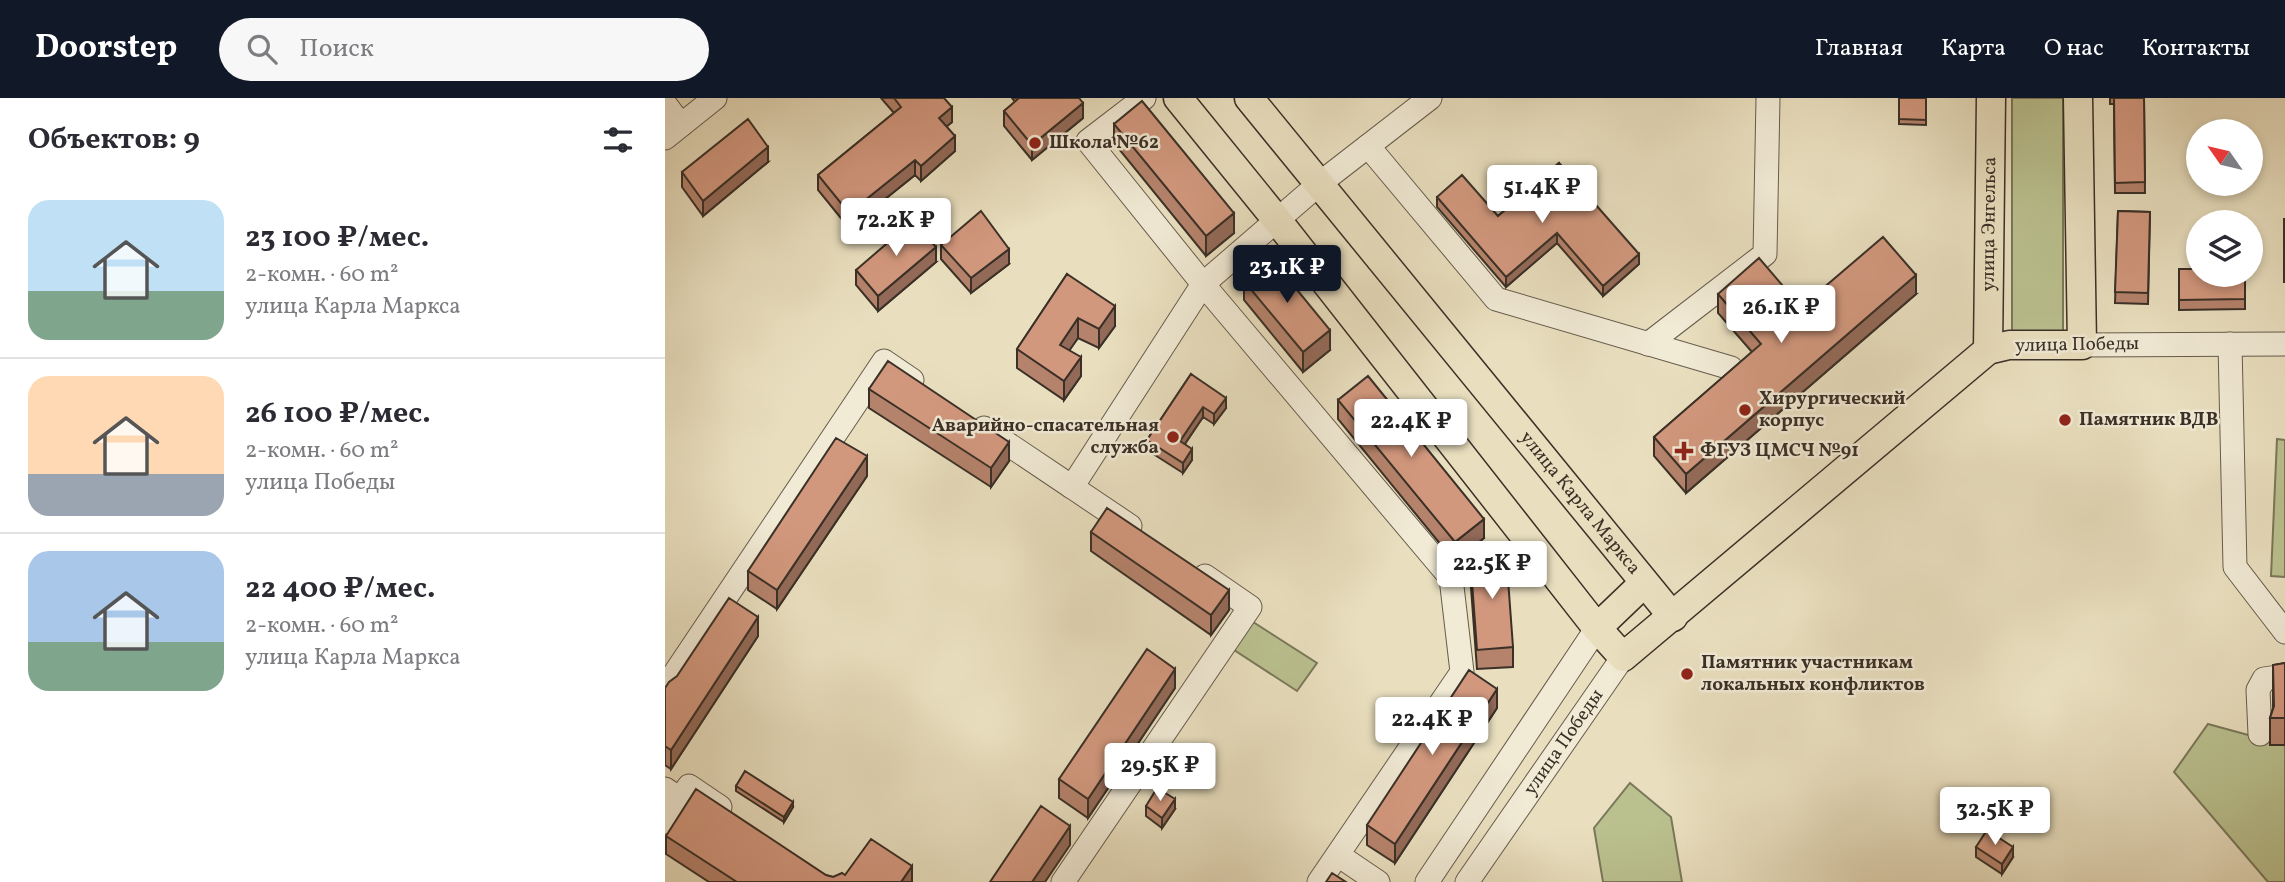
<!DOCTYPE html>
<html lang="ru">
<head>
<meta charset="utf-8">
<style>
	:root { --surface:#fff; --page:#f7f7f7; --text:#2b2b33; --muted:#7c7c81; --line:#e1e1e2; --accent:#111827 }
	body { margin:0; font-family:Vollkorn,serif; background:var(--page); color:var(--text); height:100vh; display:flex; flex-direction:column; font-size:26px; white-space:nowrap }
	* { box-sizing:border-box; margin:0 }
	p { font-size:23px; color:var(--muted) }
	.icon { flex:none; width:38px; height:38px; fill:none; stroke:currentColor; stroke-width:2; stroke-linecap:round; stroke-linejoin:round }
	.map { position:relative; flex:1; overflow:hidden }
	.details { display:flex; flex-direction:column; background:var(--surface); width:665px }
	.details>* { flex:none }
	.needle { width:46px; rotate:304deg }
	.buttons { position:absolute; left:1521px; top:21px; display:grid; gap:14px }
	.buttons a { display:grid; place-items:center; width:77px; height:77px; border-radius:50%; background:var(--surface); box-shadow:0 4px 10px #0003; font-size:35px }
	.price { position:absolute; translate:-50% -60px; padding:0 16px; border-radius:7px; background:#fff; color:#222; font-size:23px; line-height:46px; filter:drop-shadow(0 2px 4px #0008) }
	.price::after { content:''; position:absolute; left:50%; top:42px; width:21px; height:16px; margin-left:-10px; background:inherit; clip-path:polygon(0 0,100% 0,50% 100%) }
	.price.selected { background:var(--accent); color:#fff }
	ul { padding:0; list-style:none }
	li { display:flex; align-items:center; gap:21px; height:175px; padding:0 28px }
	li+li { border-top:2px solid var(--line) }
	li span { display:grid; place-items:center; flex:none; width:196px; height:140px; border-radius:21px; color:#555 }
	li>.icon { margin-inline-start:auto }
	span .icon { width:84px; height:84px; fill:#fffc; stroke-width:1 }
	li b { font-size:30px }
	h2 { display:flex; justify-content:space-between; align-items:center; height:84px; padding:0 28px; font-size:30px }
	header { display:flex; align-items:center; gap:42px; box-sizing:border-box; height:98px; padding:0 35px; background:var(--accent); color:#fff }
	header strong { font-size:33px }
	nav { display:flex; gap:38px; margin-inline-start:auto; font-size:24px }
	.search { width:490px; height:63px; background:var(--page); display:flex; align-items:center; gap:18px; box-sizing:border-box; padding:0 24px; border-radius:38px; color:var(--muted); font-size:26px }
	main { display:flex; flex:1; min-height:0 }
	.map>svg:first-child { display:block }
</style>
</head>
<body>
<header>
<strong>Doorstep</strong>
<div class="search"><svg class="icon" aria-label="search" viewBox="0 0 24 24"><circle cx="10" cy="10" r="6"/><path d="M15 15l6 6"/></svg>Поиск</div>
<nav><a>Главная</a><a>Карта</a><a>О нас</a><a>Контакты</a></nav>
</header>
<main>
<section class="details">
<h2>Объектов: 9<svg class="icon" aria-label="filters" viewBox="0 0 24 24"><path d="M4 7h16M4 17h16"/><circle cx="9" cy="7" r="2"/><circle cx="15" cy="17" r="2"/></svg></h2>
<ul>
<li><span style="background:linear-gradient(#bfe0f5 65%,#7fa58c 0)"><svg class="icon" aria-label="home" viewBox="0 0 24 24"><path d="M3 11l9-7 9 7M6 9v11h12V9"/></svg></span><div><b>23 100 ₽/мес.</b><p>2-комн. · 60 m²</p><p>улица Карла Маркса</p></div></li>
<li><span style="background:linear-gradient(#ffd9b3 70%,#9aa5b1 0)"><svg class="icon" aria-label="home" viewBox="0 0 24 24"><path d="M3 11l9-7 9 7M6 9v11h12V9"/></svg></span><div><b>26 100 ₽/мес.</b><p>2-комн. · 60 m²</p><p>улица Победы</p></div></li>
<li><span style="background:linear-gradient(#a9c7e8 65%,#7fa58c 0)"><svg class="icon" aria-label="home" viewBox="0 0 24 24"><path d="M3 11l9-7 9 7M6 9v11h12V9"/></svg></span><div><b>22 400 ₽/мес.</b><p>2-комн. · 60 m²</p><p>улица Карла Маркса</p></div></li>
</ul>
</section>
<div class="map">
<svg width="1620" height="784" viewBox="0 0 1620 784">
	<rect width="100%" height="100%" fill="#e9dfbf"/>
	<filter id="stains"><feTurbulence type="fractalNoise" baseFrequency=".00286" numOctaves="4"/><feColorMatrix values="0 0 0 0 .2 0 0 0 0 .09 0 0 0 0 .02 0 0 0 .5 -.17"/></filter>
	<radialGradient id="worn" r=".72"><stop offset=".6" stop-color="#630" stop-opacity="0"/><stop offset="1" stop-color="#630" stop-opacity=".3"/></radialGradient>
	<!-- green -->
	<path fill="#bac18f" stroke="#7a785b" stroke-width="2" d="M1347 0H1398V234L1347 233Z
		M1612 341 1620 342V479L1606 478Z
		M585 522 652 565 632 593 566 550Z
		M1543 626 1620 647V784H1603L1509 674Z
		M965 685 1006 719 1017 784H938L929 730Z"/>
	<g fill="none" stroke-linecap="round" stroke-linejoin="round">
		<defs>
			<g id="minor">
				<path d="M479 0 423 43 538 186 786 480 797 574 654 784"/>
				<path d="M0 6 16 27"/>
				<path d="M0 40 50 0"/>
				<path d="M703 48 831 201 1066 270"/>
				<path d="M983 246 1100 156 1103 0"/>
				<path d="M1565 246 1570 469 1620 534"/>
				<path d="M1417 247 1620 246"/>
				<path d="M319 330 407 389 538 186 654 86 765 0"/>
				<path d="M407 389 465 428"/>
				<path d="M0 590 219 263 247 282"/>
				<path d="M1595 636 1593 592 1599 581 1620 578"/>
				<path d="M0 691 15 701 0 724"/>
				<path d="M15 701 24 688 55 709"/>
				<path d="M673 757 713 784"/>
				<path d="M398 784 585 509 540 478"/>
				<path d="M762 784 932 530"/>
				<path id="s1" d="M802 784 958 559"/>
			</g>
			<g id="major">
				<path d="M513 0 612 122 932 530 958 559 1323 252 1344 247H1417L1413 0"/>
				<path id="s2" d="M584 0 1008 519"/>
				<path id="s3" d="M1323 252 1326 0"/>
				<path d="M932 530 979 485"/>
			</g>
		</defs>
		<!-- minor casing -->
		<use href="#minor" stroke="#665c4d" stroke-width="25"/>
		<!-- major casing -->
		<use href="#major" stroke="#3a3027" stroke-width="31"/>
		<!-- minor -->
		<use href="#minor" stroke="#f1ead5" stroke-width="23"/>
		<!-- major -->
		<use href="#major" stroke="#e9dfbf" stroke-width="28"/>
	</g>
	<!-- wall -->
	<path fill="#b5836c" stroke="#3a3027" stroke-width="2" d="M216 0H279L287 24 281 28 290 53 256 83 250 77 184 130 153 92V77L229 15Z
		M347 0H414L418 20 367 62 339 28V13L350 4Z
		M1234 0H1261V27L1234 26Z
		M1445 0H1479L1480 95H1450L1449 6H1445Z
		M449 26 569 135 541 158 449 45Z
		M103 64 38 118 17 89V74Z
		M894 65 974 166 938 198 892 145 841 189 772 109V99L833 118Z
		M1453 113 1485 114 1483 206 1450 205Z
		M276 147 344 166 306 195 276 161Z
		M271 164 213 213 191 187V172Z
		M1514 171 1580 177V211L1514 212Z
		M402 176 450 228 434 250 413 240 404 252 416 278 399 302 352 270V251Z
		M579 183 665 252 638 274 579 202Z
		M1053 196 1136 209 1251 196 1021 395 989 358V339L1087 254 1053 215Z
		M526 276 561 310 549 326 538 319 520 346 527 362 518 375 482 352V342Z
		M204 291 344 363 326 389 204 310Z
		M673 302 819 440 790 464 673 321Z
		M202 378 112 511 83 492V473Z
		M426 434 564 512 546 537 426 453Z
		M805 457 848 549V569L812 571 805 476Z
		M93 538 6 671 0 667V590Z
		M1620 565V647H1605V620L1608 610V567Z
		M510 590 423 720 394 700V681Z
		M832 610 730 765 702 747V727Z
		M71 688 128 709 119 724 71 693Z
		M481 708 510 711 497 730 481 718Z
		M1 738 168 779 180 777 247 784H44L1 756Z
		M1311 749 1348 759 1337 776 1311 759Z"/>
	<!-- shaded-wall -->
	<path fill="#936a58" stroke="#3a3027" stroke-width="2" d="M418 5V20L367 62V47Z
		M287 9V24L274 35V20Z
		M290 38V53L256 83V68Z
		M103 49V64L38 118V103Z
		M250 62V77L184 130V115Z
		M569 115V135L541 158V138Z
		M892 135V145L841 189V179Z
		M271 149V164L213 213V198Z
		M344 151V166L306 195V180Z
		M974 156V166L938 198V188Z
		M1251 177V196L1021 395V376Z
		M450 208V228L434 250V231Z
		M413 220V240L395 266V247Z
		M665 232V252L638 274V254Z
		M416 259V278L399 302V283Z
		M561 300V310L549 326V316Z
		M538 309V319L515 353V343Z
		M344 344V363L326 389V370Z
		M527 351V362L518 375V365Z
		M202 358V378L112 511V492Z
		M819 421V440L790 464V444Z
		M564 492V512L546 537V517Z
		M93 519V538L6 671V652Z
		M510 571V590L423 720V701Z
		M832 591V610L730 765V746Z
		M510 701V711L497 730V720Z
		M128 704V709L119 724V719Z
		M405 728V747L380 784H367Z
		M1348 749V759L1337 776V766Z
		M247 768V784H236Z"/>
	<!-- building -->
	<path fill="#d2987e" stroke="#3a3027" stroke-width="2" d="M229 0H279L287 9 274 20 290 38 256 68 250 62 184 115 153 77 236 9Z
		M354 0H414L418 5 367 47 339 13Z
		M1234 0H1261V22L1234 21Z
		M1449 0H1479L1480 84 1450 85Z
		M477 3 569 115 541 138 449 26Z
		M83 21 103 49 38 103 17 74Z
		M894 65 974 156 938 188 892 135 841 179 772 99 797 77 833 118Z
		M316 113 344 151 306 180 276 147Z
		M1453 113 1485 114 1483 195 1450 194Z
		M1619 121H1620V184H1619Z
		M248 123 271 149 213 198 191 172Z
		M1218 139 1251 177 1021 376 989 339 1096 246 1053 196 1094 160 1136 209Z
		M606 160 665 232 638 254 579 183Z
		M1514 171H1533V177H1580V201L1514 202Z
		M402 176 450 208 434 231 413 220 395 247 416 259 399 283 352 251Z
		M223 263 344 344 326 370 204 291Z
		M526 276 561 300 549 316 538 309 515 343 527 351 518 365 482 342Z
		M703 278 819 421 790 444 673 302Z
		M171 340 202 358 112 492 83 473Z
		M442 410 564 492 546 517 426 434Z
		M841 454 848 549 812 552 805 457Z
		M64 500 93 519 6 652 0 648V590L4 584 12 578Z
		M482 551 510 571 423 701 394 681Z
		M1620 565V620H1605L1609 608 1608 567Z
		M804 572 832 591 730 746 702 727Z
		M80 673 128 704 119 719 71 688Z
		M492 690 510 701 497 720 481 708Z
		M31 691 161 777 168 779 177 775 180 777 206 741 247 768 236 784H72L1 738Z
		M376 708 405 728 367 784H325Z
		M1322 732 1348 749 1337 766 1311 749Z
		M667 775 681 784H661Z"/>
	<!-- markers -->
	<g fill="#8f2418" stroke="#f1ead5" stroke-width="2.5">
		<circle cx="370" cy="45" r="7"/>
		<circle cx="1080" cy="312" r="7"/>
		<circle cx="1400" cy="322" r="7"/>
		<circle cx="508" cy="339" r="7"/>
		<path d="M1015.5 342.5h7v7h7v7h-7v7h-7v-7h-7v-7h7z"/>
		<circle cx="1022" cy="576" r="7"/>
	</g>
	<g text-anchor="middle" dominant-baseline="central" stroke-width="5" stroke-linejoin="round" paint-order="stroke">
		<!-- poi labels -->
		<g font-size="19" font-weight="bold" fill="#3a3027" stroke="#f1ead5" text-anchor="start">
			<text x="384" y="45">Школа №62</text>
			<text x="1094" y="301">Хирургический<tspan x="1094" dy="22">корпус</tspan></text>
			<text x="1414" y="322">Памятник ВДВ</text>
			<text x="494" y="328" text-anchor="end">Аварийно-спасательная<tspan x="494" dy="22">служба</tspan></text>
			<text x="1035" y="353">ФГУЗ ЦМСЧ №91</text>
			<text x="1036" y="565">Памятник участникам<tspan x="1036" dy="22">локальных конфликтов</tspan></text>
		</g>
		<!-- street labels -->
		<g font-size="19" fill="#3a3027" stroke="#f1ead5">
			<text stroke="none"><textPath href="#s3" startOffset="126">улица Энгельса</textPath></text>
			<text transform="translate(1412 247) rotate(-1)">улица Победы</text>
			<text stroke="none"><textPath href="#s2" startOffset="523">улица Карла Маркса</textPath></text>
			<text stroke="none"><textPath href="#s1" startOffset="170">улица Победы</textPath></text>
		</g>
	</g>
	<rect width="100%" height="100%" filter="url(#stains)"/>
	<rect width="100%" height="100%" fill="url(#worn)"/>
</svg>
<div class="buttons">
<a><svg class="needle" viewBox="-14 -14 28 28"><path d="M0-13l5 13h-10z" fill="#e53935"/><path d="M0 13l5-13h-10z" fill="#7c7c81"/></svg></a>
<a><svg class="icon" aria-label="layers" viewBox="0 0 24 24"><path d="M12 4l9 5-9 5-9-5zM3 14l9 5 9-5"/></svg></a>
</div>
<b class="price" style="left:877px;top:127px">51.4K ₽</b>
<b class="price" style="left:231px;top:160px">72.2K ₽</b>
<b class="price selected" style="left:622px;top:207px">23.1K ₽</b>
<b class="price" style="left:1116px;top:247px">26.1K ₽</b>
<b class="price" style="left:746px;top:361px">22.4K ₽</b>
<b class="price" style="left:827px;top:503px">22.5K ₽</b>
<b class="price" style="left:767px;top:659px">22.4K ₽</b>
<b class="price" style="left:495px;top:705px">29.5K ₽</b>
<b class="price" style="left:1330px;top:749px">32.5K ₽</b>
</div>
</main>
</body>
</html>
